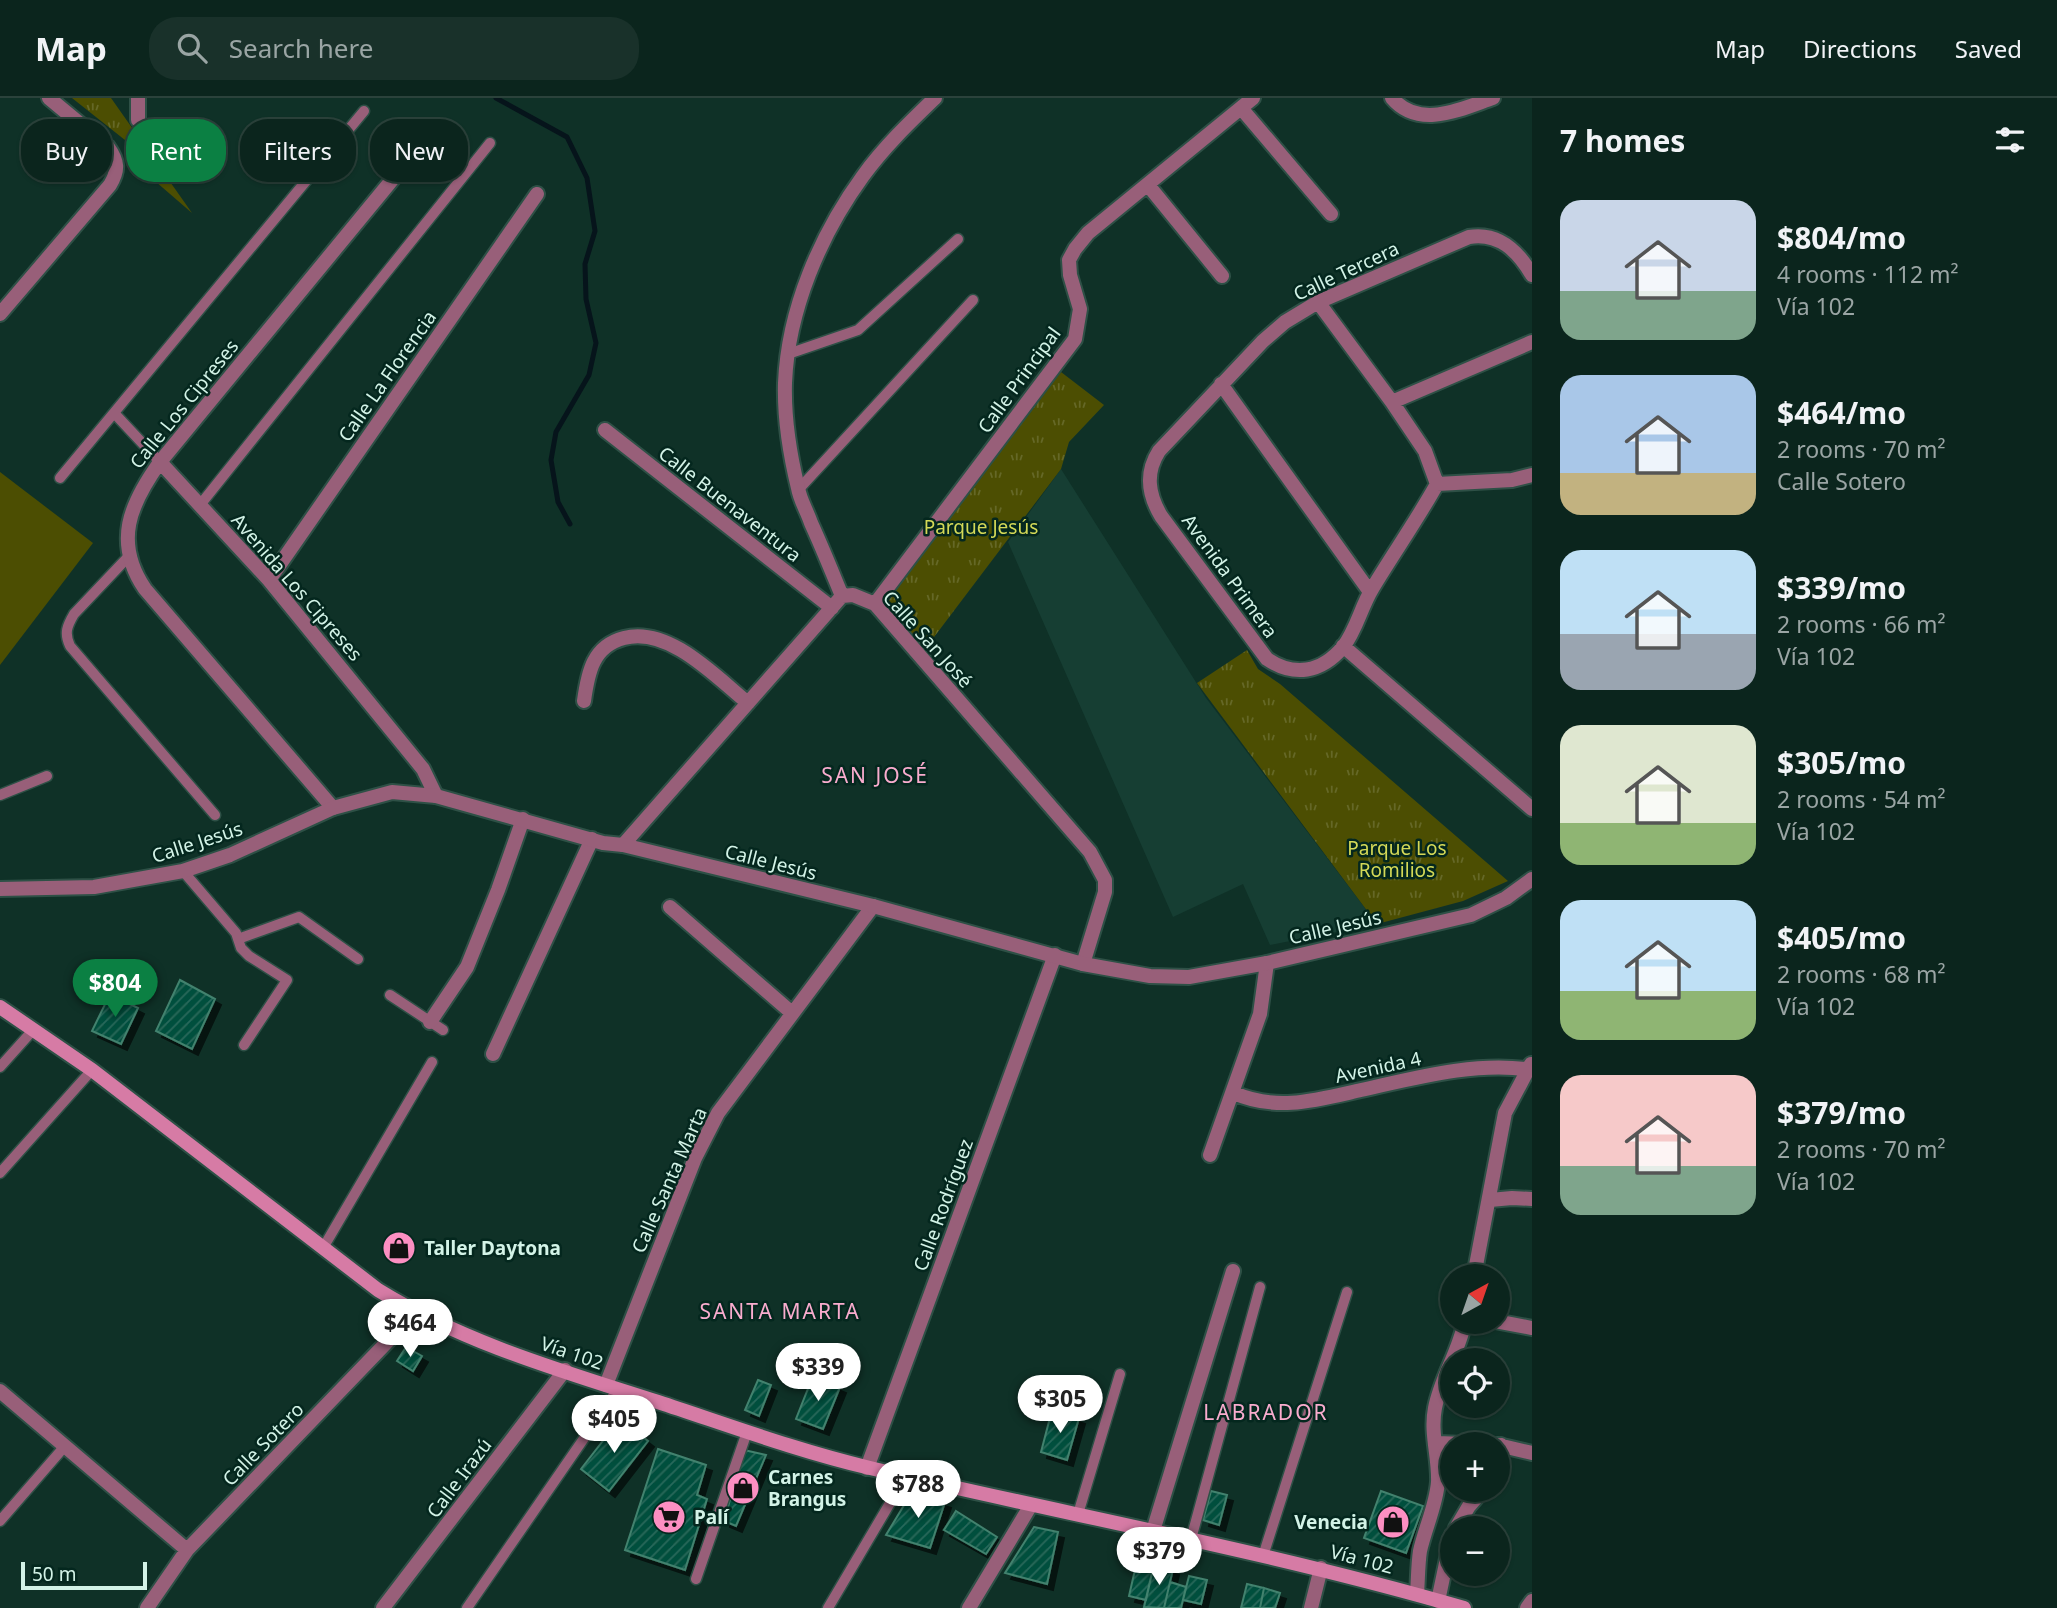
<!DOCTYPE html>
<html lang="en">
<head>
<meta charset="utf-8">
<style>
	:root { --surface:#0b251d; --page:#19312a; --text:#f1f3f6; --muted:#9aa5a4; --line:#2b423b; --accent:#0b8043 }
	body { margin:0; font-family:"Noto Sans",sans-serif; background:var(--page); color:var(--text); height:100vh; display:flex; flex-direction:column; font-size:26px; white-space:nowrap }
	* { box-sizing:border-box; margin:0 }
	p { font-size:23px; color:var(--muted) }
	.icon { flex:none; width:38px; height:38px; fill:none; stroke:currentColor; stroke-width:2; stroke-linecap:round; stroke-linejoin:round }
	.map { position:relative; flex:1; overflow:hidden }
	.panel { display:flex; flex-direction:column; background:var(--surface); width:525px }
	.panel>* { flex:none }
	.banner { position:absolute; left:21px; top:21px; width:665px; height:63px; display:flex; gap:14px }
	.needle { width:46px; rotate:40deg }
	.buttons { position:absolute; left:1440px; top:1166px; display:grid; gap:14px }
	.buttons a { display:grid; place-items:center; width:70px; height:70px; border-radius:50%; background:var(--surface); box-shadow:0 2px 5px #0004,0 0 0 2px var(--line); font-size:35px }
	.scale { position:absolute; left:21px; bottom:18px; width:126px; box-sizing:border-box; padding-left:7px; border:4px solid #d3f3e7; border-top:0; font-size:19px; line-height:24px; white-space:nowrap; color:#d3f3e7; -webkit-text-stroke:5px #04271e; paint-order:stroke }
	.price { position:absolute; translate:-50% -60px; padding:0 16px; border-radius:24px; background:#fff; color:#222; font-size:23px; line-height:46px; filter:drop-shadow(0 2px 4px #0008) }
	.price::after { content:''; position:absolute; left:50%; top:42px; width:21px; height:16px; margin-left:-10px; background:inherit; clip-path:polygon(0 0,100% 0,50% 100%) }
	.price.on { background:var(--accent); color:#fff }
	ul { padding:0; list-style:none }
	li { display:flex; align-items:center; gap:21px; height:175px; padding:0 28px }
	li span { display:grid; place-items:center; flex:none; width:196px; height:140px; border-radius:21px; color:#555 }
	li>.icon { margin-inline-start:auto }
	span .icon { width:84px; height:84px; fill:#fffc; stroke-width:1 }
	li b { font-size:30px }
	h2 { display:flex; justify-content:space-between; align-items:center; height:84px; padding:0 28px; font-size:30px }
	.tag { padding:0 24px; border-radius:28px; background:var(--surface); box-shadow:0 2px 5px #0004,0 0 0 2px var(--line); font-size:24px; line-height:63px }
	.tag.on { background:var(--accent); color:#fff }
	header { display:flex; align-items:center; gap:42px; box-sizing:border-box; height:98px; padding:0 35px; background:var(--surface); border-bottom:2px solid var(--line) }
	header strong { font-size:33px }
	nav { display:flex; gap:38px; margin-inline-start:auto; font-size:24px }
	.search { width:490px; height:63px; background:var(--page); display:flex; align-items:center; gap:18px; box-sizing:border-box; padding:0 24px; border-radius:28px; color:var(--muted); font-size:26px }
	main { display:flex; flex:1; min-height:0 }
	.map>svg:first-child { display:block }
</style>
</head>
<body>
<header>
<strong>Map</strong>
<div class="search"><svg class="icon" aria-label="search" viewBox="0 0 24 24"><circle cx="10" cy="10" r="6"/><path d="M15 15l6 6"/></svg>Search here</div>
<nav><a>Map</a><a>Directions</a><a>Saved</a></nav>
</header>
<main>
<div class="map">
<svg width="1532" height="1510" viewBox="0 0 1532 1510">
	<defs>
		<pattern id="park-tufts" width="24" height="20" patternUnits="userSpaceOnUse" patternTransform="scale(1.75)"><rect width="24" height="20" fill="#4c4e02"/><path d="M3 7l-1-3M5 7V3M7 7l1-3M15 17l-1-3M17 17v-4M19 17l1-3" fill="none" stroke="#656827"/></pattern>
		<pattern id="building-hatch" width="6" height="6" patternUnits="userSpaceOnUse" patternTransform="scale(1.75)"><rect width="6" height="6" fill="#044f3e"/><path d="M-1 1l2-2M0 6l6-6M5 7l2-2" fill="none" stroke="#28695a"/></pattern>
		<filter id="shadow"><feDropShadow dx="6" dy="6" stdDeviation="0" flood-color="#0009"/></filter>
	</defs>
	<rect width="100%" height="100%" fill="#0f3127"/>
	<!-- built -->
	<path fill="#163e33" d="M1061 371 1206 600 1377 826 1270 847 1243 786 1173 819 1008 444Z"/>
	<!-- green -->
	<path fill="#4c4e02" d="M0 374 93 445 0 567Z"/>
	<!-- park -->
	<path fill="url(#park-tufts)" d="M72 0H111L192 115 133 64 134 55 130 46Z
		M1061 274 1104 307 1069 344 1061 371 925 551 887 507 890 499Z
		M1247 552 1258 571 1280 586 1508 783 1463 803 1377 826 1197 585Z"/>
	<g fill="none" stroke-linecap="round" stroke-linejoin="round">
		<!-- stream -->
		<path stroke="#06141b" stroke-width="5" d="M496 0 567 39 587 80 595 133 585 166 586 201 596 245 589 277 556 334 551 362 558 404 570 426"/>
	</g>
	<!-- building -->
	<path fill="url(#building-hatch)" stroke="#42826e" stroke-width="2" filter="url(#shadow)" d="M180 882 215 901 192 951 156 933Z
		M110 896 138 910 121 946 92 933Z
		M406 1249 422 1258 413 1273 397 1263Z
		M813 1278 840 1289 823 1331 796 1321Z
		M758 1282 771 1287 759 1318 745 1312Z
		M1052 1312 1079 1320 1067 1362 1041 1354Z
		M620 1321 648 1343 609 1393 581 1371Z
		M658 1351 706 1367 697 1397 707 1401 685 1472 625 1452Z
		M744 1352 766 1357 736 1428 724 1423Z
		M1211 1393 1227 1397 1219 1427 1203 1422Z
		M1381 1393 1423 1408 1406 1455 1364 1440Z
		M912 1394 945 1404 930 1450 886 1437Z
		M956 1413 997 1439 986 1456 944 1432Z
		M1034 1429 1058 1434 1047 1486 1005 1475Z
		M1137 1463 1154 1466 1146 1502 1129 1498Z
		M1154 1466 1173 1471 1164 1510 1144 1509Z
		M1189 1478 1207 1482 1201 1506 1183 1502Z
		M1170 1484 1186 1489 1181 1510H1164Z
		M1247 1486 1264 1490 1260 1510H1241Z
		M1264 1490 1280 1495 1275 1510H1260Z"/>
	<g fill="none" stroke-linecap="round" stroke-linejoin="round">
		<defs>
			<path id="service" d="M788 256 858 232 958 141
				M115 316 160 364
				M60 380 364 13
				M798 392 973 202
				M200 407 490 45
				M129 458 74 516C67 528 64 535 70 548L215 717
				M0 697 47 678
				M183 773 236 835 241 850 249 858 287 882 244 947
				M238 841 299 819 358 861
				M390 897 443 932
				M0 969 34 931
				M0 1075 92 972
				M323 1150 432 964
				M1078 1416 1120 1276
				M0 1423 65 1348
				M1191 1441 1260 1189
				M1263 1458 1347 1194
				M696 1481 747 1334
				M467 1510 618 1291
				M828 1510 906 1378"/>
			<path id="minor" d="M138 0V22
				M1392 0C1419 32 1461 11 1493 0
				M1241 10 1331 116
				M1148 87 1222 178
				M1532 177C1518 153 1499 134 1469 139L1318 204 1285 224 1263 243 1159 353C1145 375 1148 396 1161 418L1267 561C1294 579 1321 575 1343 549 1356 533 1361 509 1372 491 1393 456 1417 422 1437 386L1512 382 1532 377
				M1318 204 1392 304 1425 353 1437 386
				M0 216 110 87C119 72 118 63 108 49L49 0
				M1221 286 1370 494
				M1392 304 1532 244
				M605 332 832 510
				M160 364 269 482 423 671 436 698
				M269 482 537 96
				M842 498C832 474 822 449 811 425 807 413 800 402 798 390 790 357 784 319 785 285 788 212 820 137 863 78 884 49 909 25 935 0
				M875 506 1075 241 1080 211 1070 177 1069 162 1075 151 1088 135 1253 0
				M1343 548 1532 711
				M584 603C588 574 593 548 624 540 669 528 716 579 748 605
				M333 710 145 491C113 444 130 406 160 364L429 37
				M623 747 842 498 853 497 875 506 1090 754 1105 782V794L1083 866
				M670 809 792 915
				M430 924 467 869 498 792 523 721
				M493 956 592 741
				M1234 995C1277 1014 1317 1002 1361 992 1415 980 1476 963 1532 972
				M1210 1057 1260 916 1267 865
				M1490 1102 1512 1100 1532 1101
				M1474 1178 1505 1015 1531 966
				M1495 1223 1532 1230
				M606 1287 695 1060 718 1015 873 808
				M0 1293 187 1452
				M1437 1345 1465 1346
				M1498 1347 1532 1355
				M1498 1363 1501 1347
				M867 1370 1055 857
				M1456 1430 1469 1408 1484 1391
				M1153 1433 1233 1173
				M1417 1496C1418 1482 1418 1466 1420 1453 1425 1430 1436 1408 1438 1384 1439 1359 1430 1335 1435 1310 1441 1279 1459 1254 1465 1223
				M1438 1503 1452 1437
				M147 1510 187 1452 415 1215
				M383 1510 565 1272
				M969 1510 1031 1407
				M1311 1510 1321 1470
				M1527 1510 1532 1503"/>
			<path id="tertiary" d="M0 791 94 789 183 773 230 757 333 710 392 694 436 698 603 745 623 747 873 808 1083 866 1150 878 1189 879 1267 865 1471 817 1506 800 1532 781"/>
			<path id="secondary" d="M0 909 92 972 378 1192C464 1245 562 1273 658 1304 728 1327 798 1353 870 1370 1068 1417 1268 1453 1464 1510"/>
		</defs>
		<!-- service casing -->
		<use href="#service" stroke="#2e5046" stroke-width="13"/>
		<!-- minor casing -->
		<use href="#minor" stroke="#2e5046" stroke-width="18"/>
		<!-- tertiary casing -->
		<use href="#tertiary" stroke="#2e5046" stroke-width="18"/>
		<!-- secondary casing -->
		<use href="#secondary" stroke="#2e5046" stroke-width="18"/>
		<!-- service -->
		<use href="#service" stroke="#985f79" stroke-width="10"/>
		<!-- minor -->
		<use href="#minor" stroke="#985f79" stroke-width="14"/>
		<!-- tertiary -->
		<use href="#tertiary" stroke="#985f79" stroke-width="14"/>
		<!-- secondary -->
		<use href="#secondary" stroke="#d67ba5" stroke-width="14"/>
	</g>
	<!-- icons -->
	<defs>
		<symbol id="shop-disc" viewBox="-11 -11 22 22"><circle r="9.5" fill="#fc8fc2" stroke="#04271e"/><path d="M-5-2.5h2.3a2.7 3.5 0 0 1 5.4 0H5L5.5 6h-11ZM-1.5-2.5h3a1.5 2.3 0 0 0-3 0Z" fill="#111"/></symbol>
		<symbol id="supermarket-disc" viewBox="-11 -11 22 22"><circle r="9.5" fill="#fc8fc2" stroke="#04271e"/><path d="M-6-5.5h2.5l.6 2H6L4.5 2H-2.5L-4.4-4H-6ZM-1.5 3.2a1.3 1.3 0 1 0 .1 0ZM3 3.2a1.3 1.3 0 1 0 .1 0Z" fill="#111"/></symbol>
	</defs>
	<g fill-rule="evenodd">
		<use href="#shop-disc" x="380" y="1131" width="38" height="38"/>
		<use href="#shop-disc" x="724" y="1371" width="38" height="38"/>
		<use href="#supermarket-disc" x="650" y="1400" width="38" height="38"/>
		<use href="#shop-disc" x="1374" y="1405" width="38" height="38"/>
	</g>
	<g text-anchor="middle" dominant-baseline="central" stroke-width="5" stroke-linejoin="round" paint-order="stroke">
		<!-- street labels -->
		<g font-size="19" fill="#d3f3e7" stroke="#04271e">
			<text transform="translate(1346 173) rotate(-25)">Calle Tercera</text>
			<text transform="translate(387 278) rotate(-55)">Calle La Florencia</text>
			<text transform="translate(1019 282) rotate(-54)">Calle Principal</text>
			<text transform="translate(184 306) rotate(-51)">Calle Los Cipreses</text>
			<text transform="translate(730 406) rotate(38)">Calle Buenaventura</text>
			<text transform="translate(1230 478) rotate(54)">Avenida Primera</text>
			<text transform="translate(297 489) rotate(49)">Avenida Los Cipreses</text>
			<text transform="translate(928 541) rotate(48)">Calle San José</text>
			<text transform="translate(197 744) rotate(-18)">Calle Jesús</text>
			<text transform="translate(771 764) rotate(14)">Calle Jesús</text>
			<text transform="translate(1335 829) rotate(-13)">Calle Jesús</text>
			<text transform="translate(1378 969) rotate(-12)">Avenida 4</text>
			<text transform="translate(669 1082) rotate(-66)">Calle Santa Marta</text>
			<text transform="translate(943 1107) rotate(-70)">Calle Rodríguez</text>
			<text transform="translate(572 1255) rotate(19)">Vía 102</text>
			<text transform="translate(263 1346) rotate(-46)">Calle Sotero</text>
			<text transform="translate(459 1380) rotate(-53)">Calle Irazú</text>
			<text transform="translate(1362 1461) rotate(15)">Vía 102</text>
		</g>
		<!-- park labels -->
		<g font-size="19" fill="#d4d957" stroke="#04271e">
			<text x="981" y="429">Parque Jesús</text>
			<text x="1397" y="750">Parque Los<tspan x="1397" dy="22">Romilios</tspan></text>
		</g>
		<!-- poi labels -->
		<g font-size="19" font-weight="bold" fill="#d3f3e7" stroke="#04271e" text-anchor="start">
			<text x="424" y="1150">Taller Daytona</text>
			<text x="768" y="1379">Carnes<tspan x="768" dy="22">Brangus</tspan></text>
			<text x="694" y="1419">Palí</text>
			<text x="1368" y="1424" text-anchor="end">Venecia</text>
		</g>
		<!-- neighbourhood labels -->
		<g font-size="21" letter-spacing="2" fill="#f9acce" stroke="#04271e">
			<text x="875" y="677">SAN JOSÉ</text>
			<text x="780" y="1213">SANTA MARTA</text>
			<text x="1266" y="1314">LABRADOR</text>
		</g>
	</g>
</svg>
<div class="buttons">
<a><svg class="needle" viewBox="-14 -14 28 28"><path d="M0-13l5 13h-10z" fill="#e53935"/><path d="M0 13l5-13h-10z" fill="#9aa5a4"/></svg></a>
<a><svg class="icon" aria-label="locate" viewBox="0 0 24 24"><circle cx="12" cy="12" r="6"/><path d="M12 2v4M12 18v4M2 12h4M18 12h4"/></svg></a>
<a>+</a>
<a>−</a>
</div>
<div class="scale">50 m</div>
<b class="price on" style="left:115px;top:921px">$804</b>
<b class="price" style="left:410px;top:1261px">$464</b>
<b class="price" style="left:818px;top:1305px">$339</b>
<b class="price" style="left:1060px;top:1337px">$305</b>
<b class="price" style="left:614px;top:1357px">$405</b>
<b class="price" style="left:918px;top:1422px">$788</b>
<b class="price" style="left:1159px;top:1489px">$379</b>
<div class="banner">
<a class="tag">Buy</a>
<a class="tag on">Rent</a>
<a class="tag">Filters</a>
<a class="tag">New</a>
</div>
</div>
<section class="panel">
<h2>7 homes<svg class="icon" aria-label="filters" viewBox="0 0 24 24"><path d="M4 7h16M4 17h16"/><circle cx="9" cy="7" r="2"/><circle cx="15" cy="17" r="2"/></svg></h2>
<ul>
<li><span style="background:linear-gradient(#c9d6e8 65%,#7fa58c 0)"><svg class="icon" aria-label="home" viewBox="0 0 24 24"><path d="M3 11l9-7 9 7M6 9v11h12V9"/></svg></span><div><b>$804/mo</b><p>4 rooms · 112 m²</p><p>Vía 102</p></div></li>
<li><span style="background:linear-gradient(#a9c7e8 70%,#c2b280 0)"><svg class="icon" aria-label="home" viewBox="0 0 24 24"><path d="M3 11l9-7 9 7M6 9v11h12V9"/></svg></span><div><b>$464/mo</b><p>2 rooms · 70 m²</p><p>Calle Sotero</p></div></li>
<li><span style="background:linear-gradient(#bfe0f5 60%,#9aa5b1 0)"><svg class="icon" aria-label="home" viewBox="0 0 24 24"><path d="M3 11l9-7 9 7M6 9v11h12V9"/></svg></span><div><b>$339/mo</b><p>2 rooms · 66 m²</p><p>Vía 102</p></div></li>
<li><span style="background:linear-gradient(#dfe7d0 70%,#8fb573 0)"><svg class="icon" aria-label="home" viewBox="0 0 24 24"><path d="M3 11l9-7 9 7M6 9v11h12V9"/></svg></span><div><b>$305/mo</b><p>2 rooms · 54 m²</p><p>Vía 102</p></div></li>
<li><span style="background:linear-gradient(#bfe0f5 65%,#8fb573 0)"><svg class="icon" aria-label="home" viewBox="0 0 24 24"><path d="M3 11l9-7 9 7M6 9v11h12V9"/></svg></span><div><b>$405/mo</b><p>2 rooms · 68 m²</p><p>Vía 102</p></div></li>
<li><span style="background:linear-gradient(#f6c9c9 65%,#7fa58c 0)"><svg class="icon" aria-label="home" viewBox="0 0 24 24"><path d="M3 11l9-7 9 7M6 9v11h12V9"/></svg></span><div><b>$379/mo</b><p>2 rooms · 70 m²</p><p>Vía 102</p></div></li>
</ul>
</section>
</main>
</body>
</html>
